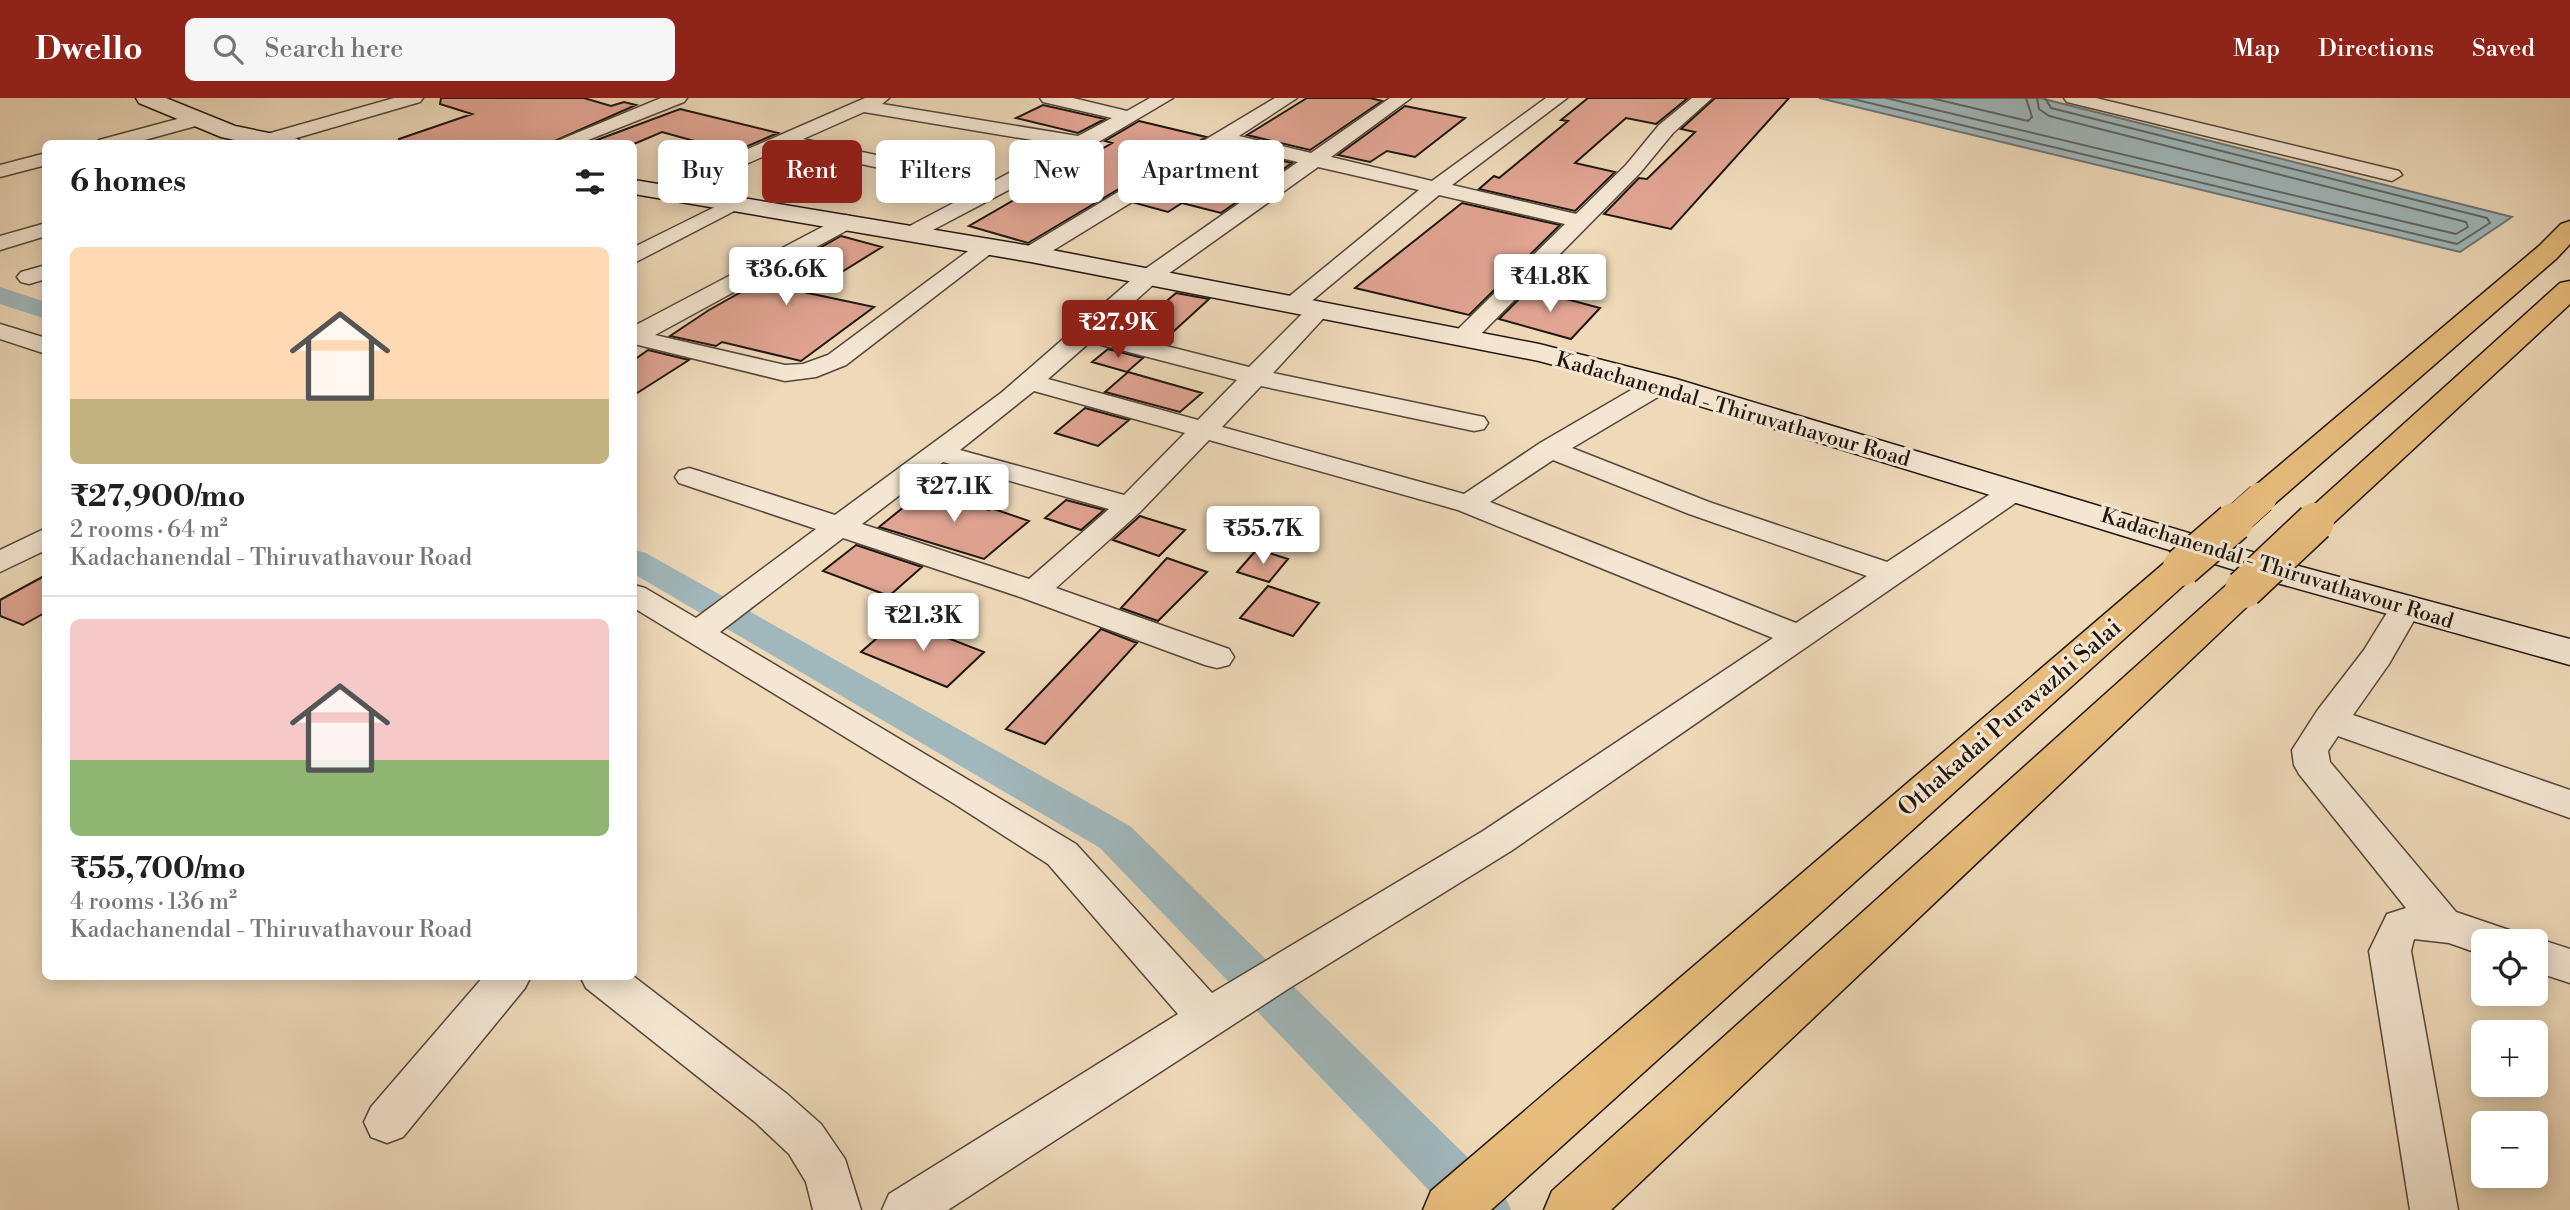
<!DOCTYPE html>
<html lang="en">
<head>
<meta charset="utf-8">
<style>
	:root { --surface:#fff; --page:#f6f6f6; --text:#202124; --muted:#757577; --line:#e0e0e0; --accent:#8f2418 }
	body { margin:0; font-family:"Libre Bodoni",serif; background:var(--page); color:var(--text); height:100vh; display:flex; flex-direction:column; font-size:26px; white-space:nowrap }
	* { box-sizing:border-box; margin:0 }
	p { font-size:23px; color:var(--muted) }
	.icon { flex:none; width:38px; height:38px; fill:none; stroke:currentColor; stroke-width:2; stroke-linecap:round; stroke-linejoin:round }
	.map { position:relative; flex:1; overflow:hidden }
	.side { position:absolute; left:42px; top:42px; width:595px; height:840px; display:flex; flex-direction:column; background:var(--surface); border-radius:10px; box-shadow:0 4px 18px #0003 }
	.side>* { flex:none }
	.top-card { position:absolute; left:658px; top:42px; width:665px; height:63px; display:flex; gap:14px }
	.buttons { position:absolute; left:2471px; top:831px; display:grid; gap:14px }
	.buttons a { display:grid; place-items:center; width:77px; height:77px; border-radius:10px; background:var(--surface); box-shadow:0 4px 18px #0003; font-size:35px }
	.price { position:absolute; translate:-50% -60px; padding:0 16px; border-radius:7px; background:#fff; color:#222; font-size:23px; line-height:46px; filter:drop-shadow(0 2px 4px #0008) }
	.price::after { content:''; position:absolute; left:50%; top:42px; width:21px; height:16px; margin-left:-10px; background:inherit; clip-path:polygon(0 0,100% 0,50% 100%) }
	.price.current { background:var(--accent); color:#fff }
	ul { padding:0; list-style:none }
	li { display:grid; align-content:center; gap:14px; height:371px; padding:0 28px }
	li+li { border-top:2px solid var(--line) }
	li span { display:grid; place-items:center; height:217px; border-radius:10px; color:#555 }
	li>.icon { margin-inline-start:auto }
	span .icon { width:126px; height:126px; fill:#fffc; stroke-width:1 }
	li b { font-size:30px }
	h2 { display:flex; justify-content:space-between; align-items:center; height:84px; padding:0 28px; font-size:30px }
	.pill { padding:0 24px; border-radius:10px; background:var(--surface); box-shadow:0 4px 18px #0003; font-size:24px; line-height:63px }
	.pill.current { background:var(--accent); color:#fff }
	header { display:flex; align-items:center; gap:42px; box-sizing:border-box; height:98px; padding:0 35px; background:var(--accent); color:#fff }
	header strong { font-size:33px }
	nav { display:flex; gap:38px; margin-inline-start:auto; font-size:24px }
	.search { width:490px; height:63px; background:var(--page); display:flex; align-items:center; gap:18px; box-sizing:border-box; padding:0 24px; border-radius:10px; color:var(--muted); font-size:26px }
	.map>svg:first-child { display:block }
</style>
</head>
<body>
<header>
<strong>Dwello</strong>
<div class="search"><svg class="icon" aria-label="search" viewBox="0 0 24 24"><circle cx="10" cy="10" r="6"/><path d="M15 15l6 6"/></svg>Search here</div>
<nav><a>Map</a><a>Directions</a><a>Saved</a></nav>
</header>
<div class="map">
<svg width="2570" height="1112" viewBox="0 0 2570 1112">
	<rect width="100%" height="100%" fill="#eed9b9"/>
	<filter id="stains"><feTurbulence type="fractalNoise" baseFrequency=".00286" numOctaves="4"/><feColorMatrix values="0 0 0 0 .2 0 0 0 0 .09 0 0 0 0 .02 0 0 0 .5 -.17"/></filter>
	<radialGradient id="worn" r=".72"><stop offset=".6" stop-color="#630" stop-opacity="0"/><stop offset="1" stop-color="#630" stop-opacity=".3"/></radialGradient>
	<!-- water -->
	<path fill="#a0b7bb" stroke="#6c7776" stroke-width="2" d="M1819 0H2040L2512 119 2460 154Z"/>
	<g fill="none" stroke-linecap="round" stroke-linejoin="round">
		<!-- shore -->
		<path stroke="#606665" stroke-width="2" d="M1849 0 2457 146 2490 125 2487 120 2051 10 2045 0
			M1886 0 2456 136 2468 129 2466 124 2049 18 2039 11 2037 0
			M1931 0 2028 23 2032 19 2026 0"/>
		<!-- canal -->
		<path fill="#a0b7bb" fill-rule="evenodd" d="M0 189 46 204V221L0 206Z
			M634 452 646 455 1130 728 1503 1094 1511 1112H1448L1100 750 634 476Z"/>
	</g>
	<!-- building -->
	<path fill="#e0a492" stroke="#1f160f" stroke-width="2" d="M441 0H584L611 8 624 4 636 7 548 46H400L399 41 472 16 440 6Z
		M1307 0H1370L1382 3 1310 52 1247 37Z
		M1588 0H1688L1656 26 1626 20 1575 65 1615 74 1575 113 1479 91 1494 78 1499 80 1568 23 1561 22Z
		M1715 0H1789L1671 131 1604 116 1639 80 1647 81 1695 34 1681 31Z
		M1043 7 1105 21 1078 35 1016 20Z
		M1405 8 1465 20 1415 59 1387 53 1370 64 1338 57Z
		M680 11 778 35 734 54 662 34 634 46H586Z
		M1139 23 1206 39 1028 145 969 128 1112 45 1105 43Z
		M1225 50 1292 65 1221 115 1182 105 1168 114 1135 105Z
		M1462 105 1560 127 1469 217 1355 190Z
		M841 138 882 149 808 195 874 209 801 263 722 244 716 248 670 238 709 212Z
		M1529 191 1600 210 1571 241 1499 221Z
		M1176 195 1209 201 1162 244 1128 236Z
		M1108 251 1143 260 1127 274 1092 264Z
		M648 252 689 262 634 297V262Z
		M1128 274 1202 295 1180 314 1105 294Z
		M1085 310 1129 322 1098 348 1055 335Z
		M926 391 989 412 991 410 1029 423 984 461 879 429Z
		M1066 402 1104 412 1081 432 1045 420Z
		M1140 418 1146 420 1185 432 1159 458 1113 442Z
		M856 447 922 469 889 498 823 473Z
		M1257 451 1288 461 1269 484 1237 474Z
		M1167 460 1207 474 1158 523 1121 510Z
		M46 477V514L23 527 0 518V502Z
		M1268 488 1319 505 1293 538 1240 520Z
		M899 521 984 554 947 589 861 554Z
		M1101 531 1137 545 1045 646 1006 631Z"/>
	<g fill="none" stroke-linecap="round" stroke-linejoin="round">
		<defs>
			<path id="minor" d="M394 0H423L420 4 276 46H260L257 42 260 38Z
				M661 0H687L684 4 578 46H550Z
				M865 0H889L882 6 1078 38 1112 20 1043 4 1040 0H1073L1127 13 1150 0H1173L1090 49 912 143 904 141 901 136 904 131 978 92 785 49 675 97 668 99 658 93 661 89ZM864 14 1062 47 994 83 803 41Z
				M1275 0H1297L1239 38 1311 55 1390 0H1411L1331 59 1432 83 1546 0H1567L1452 87 1576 116 1626 67 1659 27 1692 0H1712L1673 35 1640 75 1472 245H1454L1451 240 1454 235 1565 126 1439 97 1302 211H1286L1282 206 1286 201 1419 92 1318 69 1154 186 1103 232 1249 269 1312 206H1328L1332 211 1273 275 1474 317 1484 319 1488 325 1484 331 1474 333 1261 288 1222 329 1464 396 1540 345 1650 281H1668L1672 287 1668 293 1572 350 1709 404 1887 464 2004 387 2014 384 2024 387 2028 393 2024 399 1511 753 1288 891 948 1112H882L889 1096 1178 916 1048 766 953 705 634 510V487L645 490 696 520 816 431 679 385 675 379 679 373 689 370 699 373 835 417 1001 295 1138 176 1298 64 1225 47 1039 161H1023L1020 156 1023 151ZM1090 244 1237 282 1198 322 1048 281ZM1034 293 1185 335 1124 397 960 352ZM1209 342 1458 412 1773 540 1483 733 1212 895 1076 746 720 534 843 440 1023 500 1205 567 1217 570 1229 567 1234 559 1229 551 1056 490 1140 414ZM1553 362 1689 416 1867 478 1796 525 1490 404ZM943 364 1109 411 1029 481 862 426Z
				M2064 0H2096L2399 73 2402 77 2392 83 2067 4Z
				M196 16 205 22 203 26 130 46H97L99 42Z
				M46 55V67L0 79V67Z
				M735 99 746 105 742 109 634 165V149Z
				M845 117 853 119 856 124 853 129 655 237 785 267 803 266 828 257 979 145 987 143 998 150 846 267 816 279 785 283 634 246V228Z
				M46 125V138L0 152V138Z
				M46 167V181L29 186 21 184 17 179 21 174Z
				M0 226 46 240V256L0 241Z
				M46 430V452L0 474V452Z
				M2404 502 2415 505 2420 512 2389 566 2353 617 2570 692V720L2338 638 2328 653 2330 664 2456 814 2509 832 2515 844H2483V857L2449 845 2414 841 2411 853 2458 1112H2410L2369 853 2387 816 2406 810 2299 676 2294 667 2292 652 2317 613 2364 552 2393 505Z
				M2536 840 2570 851V885L2536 874V844H2526Z
				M484 878H531L525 890 403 1039 387 1045 371 1039 364 1024 371 1009Z
				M580 878H633L787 996 821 1026 845 1061 861 1112H813L806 1084 789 1056 755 1024 586 890Z"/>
			<path id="secondary" d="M136 0H166L235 28 298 41 301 46H253L221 39 139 5Z
				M634 82 1031 148 1539 246 1676 281 2302 469 2570 541V567L2277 485 1654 294 1539 263 1031 164 634 96Z"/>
			<path id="trunk" d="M2570 123V146L2557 160 2273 407 2261 410 2249 407 2244 400 2249 393 2539 148 2561 126Z
				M2570 183V206L2328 430 2316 433 2304 430 2299 423 2304 416 2560 185Z
				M2182 458 2195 461 2200 469 2195 477 1491 1112H1423L1431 1093 2169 461Z
				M2244 480 2257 483 2262 491 2257 499 1611 1112H1544L1552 1093 2231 483Z"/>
		</defs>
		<!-- minor casing -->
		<use href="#minor" stroke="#53473a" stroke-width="3"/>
		<!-- secondary casing -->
		<use href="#secondary" stroke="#1f160f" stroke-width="3"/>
		<!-- trunk casing -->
		<use href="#trunk" stroke="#1f160f" stroke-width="3"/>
		<!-- minor -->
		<use href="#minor" fill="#f4e6d2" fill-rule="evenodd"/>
		<!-- secondary -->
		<use href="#secondary" fill="#f4e6d2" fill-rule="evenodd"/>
		<!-- trunk -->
		<use href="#trunk" fill="#e7bc7c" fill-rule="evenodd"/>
		<defs>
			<path id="trunk-bridge-far1" d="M2232 426 2261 400
				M2313 426 2316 423"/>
			<path id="trunk-bridge" d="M2182 469 2234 424
				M2244 491 2315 424"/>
		</defs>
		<!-- trunk-bridge-far1 casing -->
		<use href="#trunk-bridge-far1" stroke="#1f160f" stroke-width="32" stroke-linecap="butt"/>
		<!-- trunk-bridge casing -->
		<use href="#trunk-bridge" stroke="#1f160f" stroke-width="41" stroke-linecap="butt"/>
		<!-- trunk-bridge-far1 -->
		<use href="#trunk-bridge-far1" stroke="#e7bc7c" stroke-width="31"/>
		<!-- trunk-bridge -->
		<use href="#trunk-bridge" stroke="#e7bc7c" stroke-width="38"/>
	</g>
	<g text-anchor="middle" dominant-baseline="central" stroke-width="6" stroke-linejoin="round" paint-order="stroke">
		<!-- far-street labels -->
		<g font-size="21" fill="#1f160f" stroke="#f4e6d2">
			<text transform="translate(1733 312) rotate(16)">Kadachanendal - Thiruvathavour Road</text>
			<text transform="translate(2277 471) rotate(17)">Kadachanendal - Thiruvathavour Road</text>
		</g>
		<!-- street labels -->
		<g font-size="24" fill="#1f160f" stroke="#f4e6d2">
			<text transform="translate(2010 620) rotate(-41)">Othakadai Puravazhi Salai</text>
		</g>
	</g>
	<rect width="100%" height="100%" filter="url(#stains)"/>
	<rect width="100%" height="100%" fill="url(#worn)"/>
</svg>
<div class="buttons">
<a><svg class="icon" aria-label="locate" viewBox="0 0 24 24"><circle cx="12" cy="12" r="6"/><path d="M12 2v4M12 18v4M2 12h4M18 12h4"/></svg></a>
<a>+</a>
<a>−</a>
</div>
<b class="price" style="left:786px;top:209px">₹36.6K</b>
<b class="price" style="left:1550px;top:216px">₹41.8K</b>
<b class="price current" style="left:1118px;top:262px">₹27.9K</b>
<b class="price" style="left:954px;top:426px">₹27.1K</b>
<b class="price" style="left:1263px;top:468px">₹55.7K</b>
<b class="price" style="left:923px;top:555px">₹21.3K</b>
<div class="top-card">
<a class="pill">Buy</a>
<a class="pill current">Rent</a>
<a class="pill">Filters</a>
<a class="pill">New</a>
<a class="pill">Apartment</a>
</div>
<section class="side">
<h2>6 homes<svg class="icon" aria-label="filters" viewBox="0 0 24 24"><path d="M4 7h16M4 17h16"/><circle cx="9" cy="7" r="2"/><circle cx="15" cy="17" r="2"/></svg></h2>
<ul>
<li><span style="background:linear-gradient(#ffd9b3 70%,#c2b280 0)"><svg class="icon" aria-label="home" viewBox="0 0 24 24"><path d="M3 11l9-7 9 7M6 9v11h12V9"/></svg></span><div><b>₹27,900/mo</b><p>2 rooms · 64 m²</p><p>Kadachanendal - Thiruvathavour Road</p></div></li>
<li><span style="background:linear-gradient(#f6c9c9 65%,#8fb573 0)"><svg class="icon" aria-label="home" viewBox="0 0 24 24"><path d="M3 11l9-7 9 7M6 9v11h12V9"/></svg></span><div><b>₹55,700/mo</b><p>4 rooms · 136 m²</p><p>Kadachanendal - Thiruvathavour Road</p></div></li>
</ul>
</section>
</div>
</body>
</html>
